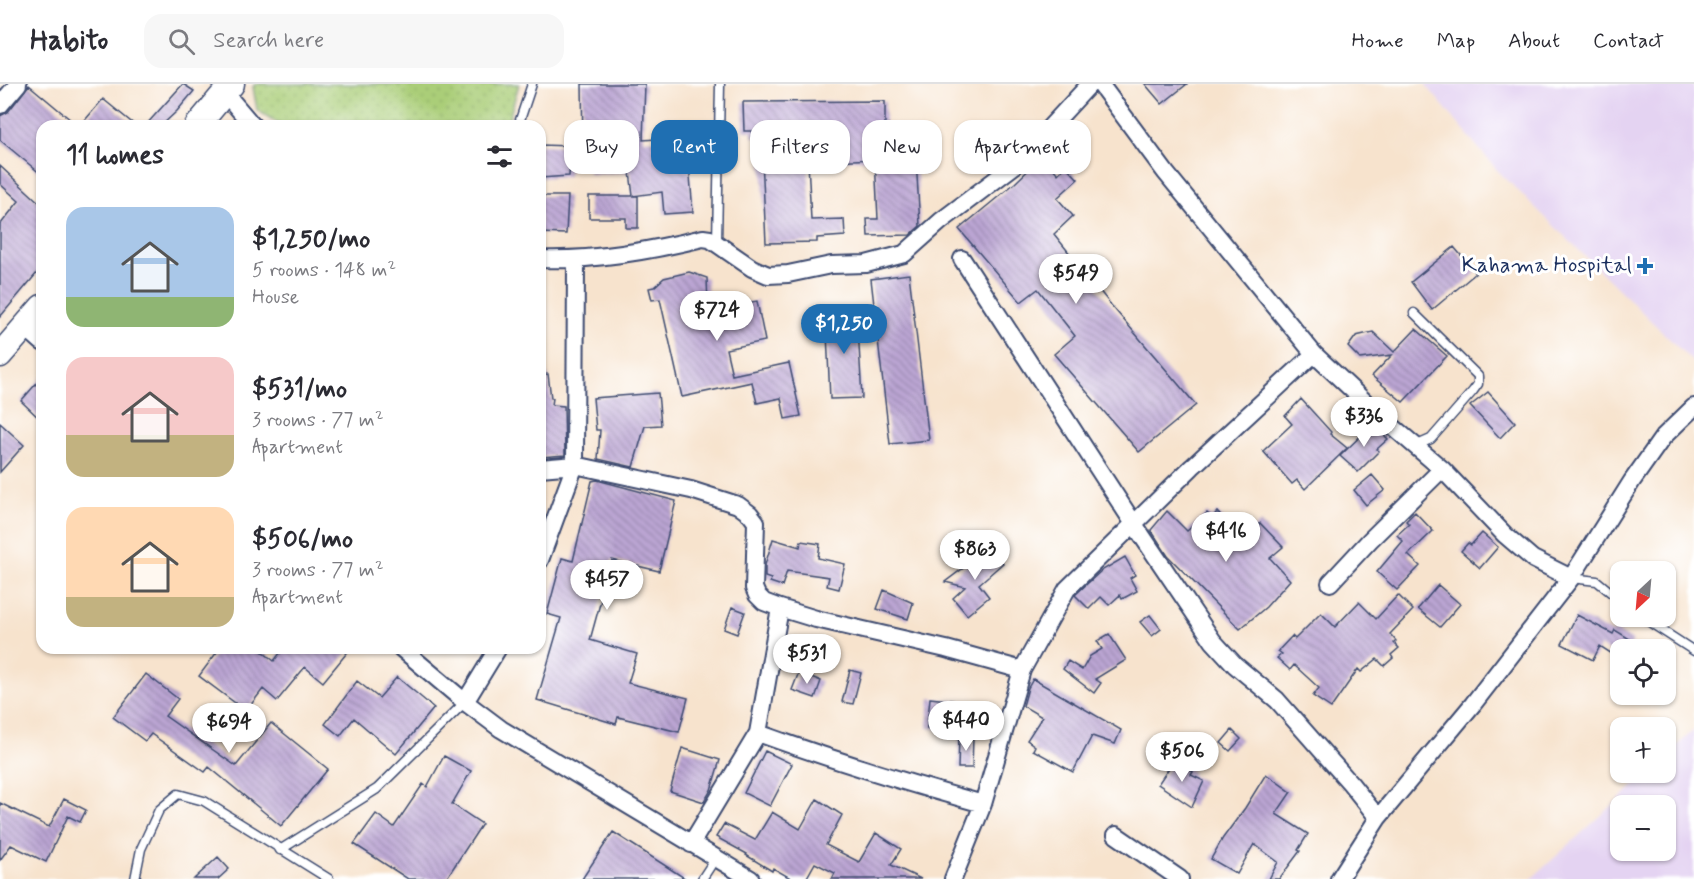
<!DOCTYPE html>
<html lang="en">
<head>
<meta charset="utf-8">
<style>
	:root { --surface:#fff; --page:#f7f7f7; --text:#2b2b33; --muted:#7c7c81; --line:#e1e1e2; --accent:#1f6fb2 }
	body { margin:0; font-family:Mynerve,sans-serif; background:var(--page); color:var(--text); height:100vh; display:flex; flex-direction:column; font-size:22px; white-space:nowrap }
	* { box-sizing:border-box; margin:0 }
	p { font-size:20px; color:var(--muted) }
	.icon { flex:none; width:33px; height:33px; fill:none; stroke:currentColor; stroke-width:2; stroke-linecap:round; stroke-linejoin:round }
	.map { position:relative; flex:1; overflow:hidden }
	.details { position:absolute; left:36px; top:36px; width:510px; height:534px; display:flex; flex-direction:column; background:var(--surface); border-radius:18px; box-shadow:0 2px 4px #0004 }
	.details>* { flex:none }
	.banner { position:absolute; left:564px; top:36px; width:570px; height:54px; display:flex; gap:12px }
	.needle { width:39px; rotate:206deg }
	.buttons { position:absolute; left:1610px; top:477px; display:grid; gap:12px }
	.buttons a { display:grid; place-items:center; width:66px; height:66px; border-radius:12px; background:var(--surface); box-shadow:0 2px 4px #0004; font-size:30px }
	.price { position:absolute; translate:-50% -51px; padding:0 14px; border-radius:21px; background:#fff; color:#222; font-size:20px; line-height:39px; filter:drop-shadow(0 2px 3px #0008) }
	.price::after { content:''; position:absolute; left:50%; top:36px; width:18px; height:14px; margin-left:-9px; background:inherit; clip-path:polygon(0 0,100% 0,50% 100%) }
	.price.on { background:var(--accent); color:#fff }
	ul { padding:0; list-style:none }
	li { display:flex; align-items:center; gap:18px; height:150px; padding:0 30px }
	li span { display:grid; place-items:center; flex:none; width:168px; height:120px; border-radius:18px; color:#555 }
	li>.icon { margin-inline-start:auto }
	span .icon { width:72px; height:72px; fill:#fffc; stroke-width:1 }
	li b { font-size:26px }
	h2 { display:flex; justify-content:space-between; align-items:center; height:72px; padding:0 30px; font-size:26px }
	.tag { padding:0 21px; border-radius:18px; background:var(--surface); box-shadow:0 2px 4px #0004; font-size:21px; line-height:54px }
	.tag.on { background:var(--accent); color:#fff }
	header { display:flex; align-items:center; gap:36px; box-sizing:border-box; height:84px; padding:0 30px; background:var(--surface); border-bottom:2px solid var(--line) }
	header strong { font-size:28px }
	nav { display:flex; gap:33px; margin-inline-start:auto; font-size:21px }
	.search { width:420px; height:54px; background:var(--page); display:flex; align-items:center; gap:15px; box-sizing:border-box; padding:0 21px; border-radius:18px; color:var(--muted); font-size:22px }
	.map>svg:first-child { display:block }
</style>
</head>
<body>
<header>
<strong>Habito</strong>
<div class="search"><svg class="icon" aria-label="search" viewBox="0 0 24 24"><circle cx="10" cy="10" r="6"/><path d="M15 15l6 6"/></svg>Search here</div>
<nav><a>Home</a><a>Map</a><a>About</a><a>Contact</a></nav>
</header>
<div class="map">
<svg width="1694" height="795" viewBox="0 0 1694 795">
	<defs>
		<pattern id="green-dots" width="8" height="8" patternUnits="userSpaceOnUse" patternTransform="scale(1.5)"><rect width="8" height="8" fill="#aace78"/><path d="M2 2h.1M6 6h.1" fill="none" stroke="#92b16a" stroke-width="1.8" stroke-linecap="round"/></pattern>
		<pattern id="building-back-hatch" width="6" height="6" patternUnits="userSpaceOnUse" patternTransform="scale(1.5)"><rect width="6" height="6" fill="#bba5d3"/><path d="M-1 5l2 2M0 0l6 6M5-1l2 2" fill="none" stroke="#9787ae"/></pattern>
	</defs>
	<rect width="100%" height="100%" fill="#fff"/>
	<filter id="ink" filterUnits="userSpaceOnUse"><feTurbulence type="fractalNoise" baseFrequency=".0167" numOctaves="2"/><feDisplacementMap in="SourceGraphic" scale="12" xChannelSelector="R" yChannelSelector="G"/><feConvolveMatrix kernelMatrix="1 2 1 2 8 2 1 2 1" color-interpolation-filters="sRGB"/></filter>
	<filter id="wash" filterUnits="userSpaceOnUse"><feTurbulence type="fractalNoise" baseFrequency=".008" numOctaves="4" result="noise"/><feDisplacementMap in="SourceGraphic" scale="24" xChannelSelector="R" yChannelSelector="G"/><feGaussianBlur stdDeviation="1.35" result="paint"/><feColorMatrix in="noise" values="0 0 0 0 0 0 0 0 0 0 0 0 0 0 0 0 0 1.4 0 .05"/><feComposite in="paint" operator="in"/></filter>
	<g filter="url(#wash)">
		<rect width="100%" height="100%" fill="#f7e3cd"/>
		<!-- built -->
		<path fill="#e4d3f2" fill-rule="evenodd" d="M1425 0H1694V279L1496 85Z
			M1694 646V795H1531L1648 689 1665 688V673ZM1620 722H1665V766H1620Z"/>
		<!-- green -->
		<path fill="url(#green-dots)" stroke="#627e6b" stroke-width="1.5" d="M255 0H519L507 42H282L257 26 253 3Z"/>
		<g id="blocks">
			<!-- building -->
			<path fill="url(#building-back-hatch)" d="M183 0 194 7 177 27 161 42H145Z
				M582 0H645L643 56 698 52 700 79 689 80 693 128 664 130 662 108 633 112 630 88 589 90 588 61 583 60Z
				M1145 0H1187L1162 20Z
				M29 1 78 42H42V91L0 56V32L8 28Z
				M103 15 136 42H80Z
				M885 17V41H896V52L904 51 906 76 916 75 920 142 910 151 868 152 867 135H878L875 75 808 78 811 136 844 135 845 152 817 154V158L766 159 761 53H752V47H744L743 18Z
				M540 61 571 62 569 92 540 94Z
				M1040 75 1042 78 1045 75 1058 90 1066 82 1078 95 1057 114 1073 132 1054 150 1111 221 1196 321 1139 368 1054 270 1075 252 1038 205 1021 218 959 145 1015 99Z
				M0 82 42 121V183L0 233V141L19 117 0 100Z
				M540 112H568L566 150 540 149Z
				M589 112H638V144H626V134H589Z
				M1454 163 1476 189 1432 226 1411 198Z
				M689 188 707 194 708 222 717 220 718 224 757 217 765 257 726 265 732 291 789 279 801 332 785 335 781 314 757 319 752 298 682 313 660 215 652 216 649 204 654 203 664 194Z
				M909 190 929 356 890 360 871 195Z
				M857 226 862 314 830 315 826 227Z
				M1416 245 1447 272 1403 318 1372 292 1392 271 1360 275 1348 263 1356 252 1373 248 1394 268Z
				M548 290 551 314H553L552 321 564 322 565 371 540 373V291Z
				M42 293V337L21 317Z
				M1488 308 1515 338 1500 354 1470 322Z
				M658 309 661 341 645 342 633 383 598 375 600 346H596L593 314Z
				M1301 315 1331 348 1330 350 1347 364 1305 405 1297 396 1292 400 1263 367 1292 340 1285 332Z
				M0 339 24 361 0 388Z
				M1373 340 1388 355 1377 365 1379 367 1358 388 1340 372Z
				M1372 391 1385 406 1366 421 1354 406Z
				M597 396 676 417 659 487 612 476 590 556 637 570 628 599 688 614 679 648 618 633 616 640 537 616 561 534 547 530 562 474 573 477 592 397Z
				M1167 427 1187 447 1207 429 1212 434 1217 428 1228 440 1233 435 1247 450 1260 439 1283 463 1270 474 1290 496 1266 523 1240 545 1168 472 1151 446Z
				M1415 428 1433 447 1408 471 1420 482 1397 506 1377 488 1403 457 1397 451 1409 440 1406 437Z
				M1482 449 1498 463 1480 484 1461 467 1468 459 1471 461Z
				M773 455 800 463 801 457 820 460 818 474 845 480 839 505 827 502 829 493 787 487 782 502 770 498 771 495 765 493V481Z
				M990 464 1003 479 979 500 989 513 967 531 953 514 965 503 945 498Z
				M1125 473 1135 491 1130 494 1137 507 1122 515 1120 511 1109 521 1101 513 1089 525 1075 511 1101 487Z
				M1438 501 1460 520 1440 543 1418 525Z
				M884 506 913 519 908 535 877 525Z
				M1398 511 1413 526 1390 550 1396 557 1394 559 1399 564 1391 571 1393 574 1384 582 1377 575 1361 588 1358 585 1331 624 1313 612 1319 604 1294 581 1290 586 1277 574 1282 570 1278 567 1292 552 1295 555 1321 529 1335 543 1359 518 1376 535Z
				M732 523 745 528 737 550 724 545Z
				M1150 531 1161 545 1152 552 1140 538Z
				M1577 531 1613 550 1615 546 1633 557 1628 566H1620V575L1600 562 1593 576 1562 560Z
				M1109 550 1126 576 1095 595 1101 599 1094 609 1063 585 1068 577 1082 586 1090 572 1102 565 1097 557Z
				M220 564H258L274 577 284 564H351L323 598 305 583 277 617 263 605 246 627 199 592Z
				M850 586 861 589 853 620 842 618Z
				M799 588 821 597 815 614 792 606Z
				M146 590 178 615 165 632 236 682 271 639 328 685 281 742 209 683 205 688 151 650 145 657 113 633Z
				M397 593 434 624 396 670 354 634 340 652 325 640 357 597 379 614Z
				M1033 595 1121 646 1115 660 1092 652 1073 688 1033 666 1035 662 1027 656 1042 633 1023 622 1028 604Z
				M930 614 965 618 963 636 968 637 967 648 927 644Z
				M1232 646 1241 655 1230 667 1221 659Z
				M959 653H973L972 684H958Z
				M682 664 720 676 711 706 704 718 670 707Z
				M765 667 792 680 770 722 744 709Z
				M444 672 471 687 452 720 482 740 446 795H408L354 760 376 730 394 743 423 700 427 703Z
				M1175 675 1193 688 1191 691 1204 697 1192 723 1158 700Z
				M1266 690 1291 708 1276 730 1308 750 1298 766 1300 767 1279 795H1269L1278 778 1254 760 1237 790 1211 775 1223 754 1245 724Z
				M64 715 86 726 80 738 68 732 46 778 11 761 0 776V719L49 743Z
				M817 715 842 731 826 761 859 778 876 749 901 765 891 781 921 795H832L835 789 815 779 806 795H792L773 784 772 787 746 771 747 770 716 753 724 740 755 756 772 728 800 745Z
				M613 748 686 795H582Z
				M218 773 229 785 218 795H194Z"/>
		</g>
	</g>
	<g filter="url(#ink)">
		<use href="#blocks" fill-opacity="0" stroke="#3c4a6f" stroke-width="1.5"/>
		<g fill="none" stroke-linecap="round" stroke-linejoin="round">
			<defs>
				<path id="lane" d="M518 42 532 0
					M717 158 720 0
					M1414 229 1478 292V300L1473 307 1431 355 1415 362
					M1571 494 1597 497 1620 516
					M1640 532 1694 567
					M280 766 377 705 465 618
					M135 795 141 765 159 726 178 710 204 717 329 795
					M702 795 715 775"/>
				<path id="street" d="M225 9 253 42
					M0 21 18 0
					M540 175C595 177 650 167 703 154L710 155 752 184 768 191 788 190 831 181 866 180 904 170 941 137 1015 81 1090 0
					M962 175 1134 440 1213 557 1235 581 1277 616 1351 700 1378 734
					M25 243 42 258
					M1314 270 1378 330 1442 385 1505 451 1533 475 1571 494
					M540 384 575 381 691 406 738 421 750 430 756 438 754 504 757 511 764 518 780 524 816 535 946 565 1022 586
					M540 476 575 381 576 176
					M1330 499 1370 456 1442 385
					M780 524 758 649C832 676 907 699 983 720
					M401 564 465 618 501 645 751 795
					M465 618 498 564
					M1116 751 1180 795
					M691 760 758 649
					M953 795 983 720 1022 586 1067 505 1192 383 1314 270 1166 89 1100 0
					M1339 795 1378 734 1473 620 1571 494 1632 397 1663 353 1694 323"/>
				<path id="secondary" d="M197 42 232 0
					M0 271 42 223"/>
			</defs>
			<!-- lane casing -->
			<use href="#lane" stroke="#3c4a6f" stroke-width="11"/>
			<!-- street casing -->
			<use href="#street" stroke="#3c4a6f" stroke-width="20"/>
			<!-- secondary casing -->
			<use href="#secondary" stroke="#3c4a6f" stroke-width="27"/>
			<!-- lane -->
			<use href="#lane" stroke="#fff" stroke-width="8"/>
			<!-- street -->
			<use href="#street" stroke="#fff" stroke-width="16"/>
			<!-- secondary -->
			<use href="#secondary" stroke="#fff" stroke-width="24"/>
		</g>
	</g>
	<!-- markers -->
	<path fill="#1f6fb2" stroke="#fff" stroke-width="2" d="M1642 173h6v6h6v6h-6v6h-6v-6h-6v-6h6z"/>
	<g text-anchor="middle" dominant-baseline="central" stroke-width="6" stroke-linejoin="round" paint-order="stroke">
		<!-- poi labels -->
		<g font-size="22" fill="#1b2f5e" stroke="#fff" text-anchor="end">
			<text x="1632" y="182">Kahama Hospital</text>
		</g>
	</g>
</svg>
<div class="buttons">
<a><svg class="needle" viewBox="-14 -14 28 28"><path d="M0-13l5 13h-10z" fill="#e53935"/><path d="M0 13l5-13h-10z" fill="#7c7c81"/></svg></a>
<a><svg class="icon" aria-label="locate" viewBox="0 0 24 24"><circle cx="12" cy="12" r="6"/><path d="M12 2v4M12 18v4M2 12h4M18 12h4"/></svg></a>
<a>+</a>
<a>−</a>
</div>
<b class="price" style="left:1076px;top:221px">$549</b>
<b class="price" style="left:717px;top:258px">$724</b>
<b class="price on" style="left:844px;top:271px">$1,250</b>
<b class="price" style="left:1364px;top:364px">$336</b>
<b class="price" style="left:1226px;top:479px">$416</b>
<b class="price" style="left:975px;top:497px">$863</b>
<b class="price" style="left:607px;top:527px">$457</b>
<b class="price" style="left:807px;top:601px">$531</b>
<b class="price" style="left:966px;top:668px">$440</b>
<b class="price" style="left:229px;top:670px">$694</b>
<b class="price" style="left:1182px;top:699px">$506</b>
<div class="banner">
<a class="tag">Buy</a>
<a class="tag on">Rent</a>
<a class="tag">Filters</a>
<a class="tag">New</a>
<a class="tag">Apartment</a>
</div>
<section class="details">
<h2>11 homes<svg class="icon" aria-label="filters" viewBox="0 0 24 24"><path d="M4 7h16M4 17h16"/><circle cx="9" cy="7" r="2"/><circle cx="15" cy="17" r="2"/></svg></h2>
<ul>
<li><span style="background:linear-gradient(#a9c7e8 75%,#8fb573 0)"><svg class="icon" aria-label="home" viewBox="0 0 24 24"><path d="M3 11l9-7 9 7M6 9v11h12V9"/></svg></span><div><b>$1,250/mo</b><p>5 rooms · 148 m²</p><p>House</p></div></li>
<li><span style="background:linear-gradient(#f6c9c9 65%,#c2b280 0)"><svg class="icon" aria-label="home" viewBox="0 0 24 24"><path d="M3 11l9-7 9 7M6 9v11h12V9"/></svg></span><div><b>$531/mo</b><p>3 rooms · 77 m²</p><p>Apartment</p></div></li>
<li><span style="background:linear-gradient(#ffd9b3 75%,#c2b280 0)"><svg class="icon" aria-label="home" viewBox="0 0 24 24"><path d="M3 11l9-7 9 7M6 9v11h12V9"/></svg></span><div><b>$506/mo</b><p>3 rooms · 77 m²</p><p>Apartment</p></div></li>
</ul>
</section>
</div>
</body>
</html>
